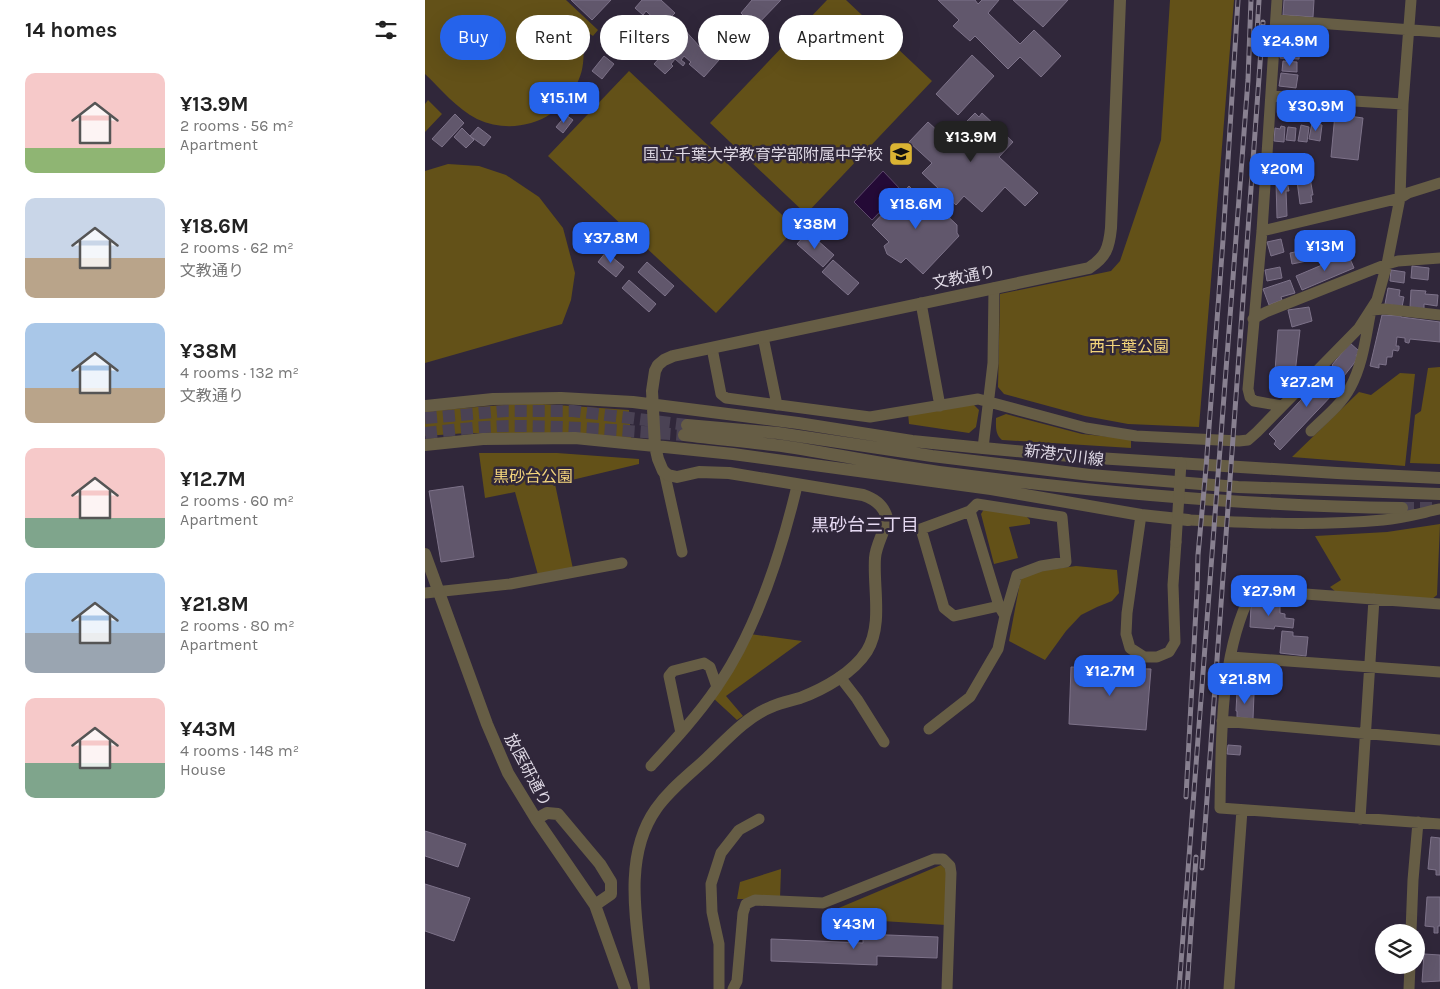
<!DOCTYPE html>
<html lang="en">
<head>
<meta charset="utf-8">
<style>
	:root { --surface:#fff; --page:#f2f2f2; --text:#222; --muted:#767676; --accent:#2563eb }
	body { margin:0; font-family:Karla,"Noto Sans JP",sans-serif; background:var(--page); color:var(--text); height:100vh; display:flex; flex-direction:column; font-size:19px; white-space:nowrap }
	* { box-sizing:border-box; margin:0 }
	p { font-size:16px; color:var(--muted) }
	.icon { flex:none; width:28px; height:28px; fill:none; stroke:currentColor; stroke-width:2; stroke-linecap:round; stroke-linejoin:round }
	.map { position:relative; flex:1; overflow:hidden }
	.side { display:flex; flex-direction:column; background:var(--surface); width:425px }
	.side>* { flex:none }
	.guide { position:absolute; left:15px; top:15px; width:475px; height:45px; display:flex; gap:10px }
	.buttons { position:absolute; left:950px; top:924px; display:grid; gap:10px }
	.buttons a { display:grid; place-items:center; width:50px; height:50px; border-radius:50%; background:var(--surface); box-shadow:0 5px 20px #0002; font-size:25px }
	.price { position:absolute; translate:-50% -42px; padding:0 11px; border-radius:10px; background:var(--accent); color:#fff; font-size:16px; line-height:32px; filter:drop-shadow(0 1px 2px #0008) }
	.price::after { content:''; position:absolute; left:50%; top:30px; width:15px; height:11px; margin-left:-8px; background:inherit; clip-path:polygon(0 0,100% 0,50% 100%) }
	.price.current { background:#222; color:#fff }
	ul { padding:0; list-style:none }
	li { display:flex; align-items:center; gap:15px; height:125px; padding:0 25px }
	li span { display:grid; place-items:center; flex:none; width:140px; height:100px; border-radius:10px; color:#555 }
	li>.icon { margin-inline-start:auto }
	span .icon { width:60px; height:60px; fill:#fffc; stroke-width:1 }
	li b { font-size:21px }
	h2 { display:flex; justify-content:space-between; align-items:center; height:60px; padding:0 25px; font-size:21px }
	.tag { padding:0 18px; border-radius:22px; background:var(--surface); box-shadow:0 5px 20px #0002; font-size:18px; line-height:45px }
	.tag.current { background:var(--accent); color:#fff }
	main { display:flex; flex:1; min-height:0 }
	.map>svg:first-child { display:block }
</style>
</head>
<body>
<main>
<section class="side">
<h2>14 homes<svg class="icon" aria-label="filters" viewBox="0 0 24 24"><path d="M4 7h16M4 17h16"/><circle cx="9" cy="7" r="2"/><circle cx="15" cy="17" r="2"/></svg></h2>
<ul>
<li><span style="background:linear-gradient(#f6c9c9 75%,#8fb573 0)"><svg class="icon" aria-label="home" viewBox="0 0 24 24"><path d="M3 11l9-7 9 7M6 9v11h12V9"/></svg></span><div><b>¥13.9M</b><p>2 rooms · 56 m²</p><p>Apartment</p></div></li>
<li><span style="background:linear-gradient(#c9d6e8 60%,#b9a48a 0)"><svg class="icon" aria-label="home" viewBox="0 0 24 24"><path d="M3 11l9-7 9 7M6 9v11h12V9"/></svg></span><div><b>¥18.6M</b><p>2 rooms · 62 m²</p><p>文教通り</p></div></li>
<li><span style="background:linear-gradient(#a9c7e8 65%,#b9a48a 0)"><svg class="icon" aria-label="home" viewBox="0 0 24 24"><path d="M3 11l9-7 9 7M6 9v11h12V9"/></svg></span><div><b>¥38M</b><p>4 rooms · 132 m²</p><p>文教通り</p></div></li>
<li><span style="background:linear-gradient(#f6c9c9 70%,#7fa58c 0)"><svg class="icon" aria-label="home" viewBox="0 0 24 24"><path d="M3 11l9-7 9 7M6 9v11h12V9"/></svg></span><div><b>¥12.7M</b><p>2 rooms · 60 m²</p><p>Apartment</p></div></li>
<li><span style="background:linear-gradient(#a9c7e8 60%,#9aa5b1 0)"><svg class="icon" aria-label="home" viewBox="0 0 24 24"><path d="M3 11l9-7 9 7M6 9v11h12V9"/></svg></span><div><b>¥21.8M</b><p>2 rooms · 80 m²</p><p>Apartment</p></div></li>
<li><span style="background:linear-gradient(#f6c9c9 65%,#7fa58c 0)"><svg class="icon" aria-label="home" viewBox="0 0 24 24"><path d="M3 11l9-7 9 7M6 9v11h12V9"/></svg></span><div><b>¥43M</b><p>4 rooms · 148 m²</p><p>House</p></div></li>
</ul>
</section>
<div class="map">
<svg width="1015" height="989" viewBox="0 0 1015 989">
	<rect width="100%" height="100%" fill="#30273a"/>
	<!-- green -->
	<path fill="#635118" d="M0 0H141L173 30 168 36 165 34 158 42C159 54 159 68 154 79 138 120 91 137 52 119 32 109 16 89 0 74Z
		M402 0H421L507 81 381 214 285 123Z
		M745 0H809L774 427 703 424 660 416 579 394 573 387 575 294 686 271 695 261 736 140Z
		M204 71 371 228 291 313 123 156Z
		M3 100 17 114 0 132V104Z
		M23 164 54 166 81 175 114 197 138 228 150 273 146 300 137 324 0 363V171Z
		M1015 367V464L985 463 990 415 996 411 1003 368Z
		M975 373 990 374 980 466 867 457 934 392 946 395Z
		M546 402 554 410 551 427 544 433 484 424 483 413Z
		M103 403 204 410 206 438 42 433 0 436V411Z
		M581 414 657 434 706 439V448L577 440C570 434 571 427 571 418Z
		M54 453H132L214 459V464L130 484 148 569 113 575 90 492 60 498Z
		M559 509 601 516 605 520V524L584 527 593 558 569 564 556 514Z
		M1015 524 1012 595 1007 599 911 592 905 587 916 580 890 536 962 532Z
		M651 566 692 570 694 593 687 601 672 607 656 615 641 631 620 660 584 641 596 577 607 572Z
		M325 634 377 641 301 696 318 716 312 720 287 697Z
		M516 865 523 871 521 925 409 918V910Z
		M356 869 355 899H312L315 882Z"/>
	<!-- water -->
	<path fill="#240a36" stroke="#5c486a" d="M458 171 476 190 447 220 429 202Z"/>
	<!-- building -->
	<path fill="#61576c" stroke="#7d7289" d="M146 0H186L167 20Z
		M217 0H236L250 13 237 26 221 11 218 15 210 8Z
		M327 0H356L330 27 316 13Z
		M513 0H550L553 4 557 0H574L563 13 595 44 609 30 636 56 616 77 595 57 583 69 550 36 545 41 528 26 534 20Z
		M588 0H643L618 27Z
		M859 0H889L888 17 858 15Z
		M257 27 275 47 279 43 294 60 279 77 264 64 266 62 259 56 256 60 260 63 258 66 250 59 246 64 248 66 240 74 229 64 241 51 247 56 252 51 242 42Z
		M859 31 876 32V42L858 40Z
		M306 35 323 50 314 60 297 45Z
		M856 43 875 45 874 59 855 58Z
		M547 55 569 76 533 115 511 94Z
		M179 56 189 64 177 79 167 71Z
		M858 61 872 62V72L857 71Z
		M856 73 873 75 871 88 854 86Z
		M550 113 554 117 557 113 588 142 574 157 613 193 600 206 580 187 557 212 539 196 531 205 497 173 507 163 484 142 503 122 526 143 540 128 538 125Z
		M30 114 39 123 17 147 7 139Z
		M910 114 938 118 933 160 906 157Z
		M141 115 148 120 138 133 131 127Z
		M887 123 897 125 895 141 884 139Z
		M876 125 884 127 882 142 873 141Z
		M856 126 860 127 859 142 849 141 850 128 855 129Z
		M53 127 66 137 59 146 45 136Z
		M863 127 871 128 870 141 861 140Z
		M37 128 49 140 41 148 29 137Z
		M876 157 877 169 850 171 849 160Z
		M884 172 888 195H886L887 202 875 204 872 181H874L873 173Z
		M864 174 865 181H862L864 191H861L862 216 852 218 851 182H854L853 176Z
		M484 186 487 189H494L510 203H515L517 207 516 210 532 225V233L534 236 498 274 481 258 476 263 462 254 459 246 464 242 447 225Z
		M921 231 925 247 913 250 914 255 902 258 901 255 896 257 891 238Z
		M383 232 409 255 398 267 372 244Z
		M856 239 859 252 846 256 842 242Z
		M885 249 887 260 867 264 865 253Z
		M181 252 199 267 191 277 173 262Z
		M923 254 929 268 877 290 871 276Z
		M408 260 434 283 423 295 397 272Z
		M222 262 249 286 240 296 213 272Z
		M987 266 1004 268 1003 280 986 278Z
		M855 267 857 278 842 281 840 270Z
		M966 270 980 272 979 283 965 281Z
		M204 280 231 304 224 312 197 288Z
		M865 280 870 293 856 297 857 300 844 305 838 289Z
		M963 288 975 290 974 296 979 297 977 307 960 304Z
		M986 290 1001 291 1000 294 1013 295 1012 306 999 304V309L985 307Z
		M884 307 887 321 867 327 863 310Z
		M957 315 976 316V317L1015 322V342L985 339 984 343H983L980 342V338L972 337 971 346H974V349L973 351 968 350 967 357H962L961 365 954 364V368L945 366Z
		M853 330H875L869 382 860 381 859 386 849 385Z
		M925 343 934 351 931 356 932 357 930 362 919 376 907 365Z
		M906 368 920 380 913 388 916 391 912 395 909 393 855 450 849 444 851 441 844 434Z
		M38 486 49 557 16 562 4 491Z
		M831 604 855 606V613L860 614V618L869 619 868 628 850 626 849 629 825 627 826 606H831Z
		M857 631 868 632V636L883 637 881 656 855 653Z
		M646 667 726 669 721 730 644 724Z
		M812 692 829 694 828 719 812 717V711H811Z
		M803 745 816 746 815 755 802 754Z
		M0 831 41 844 33 867 0 856Z
		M1006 837 1015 838V875H1011V870L1003 869Z
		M0 884 45 898 29 941 0 931Z
		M1002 897H1015V926H1013V933H1009V927L1000 926Z
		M438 934 513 937 512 958 452 956V965L346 961V939L438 943Z
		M999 954 1015 955V981L997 982Z"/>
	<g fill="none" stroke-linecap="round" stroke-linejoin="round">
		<!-- tertiary-tunnel -->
		<path stroke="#4a4254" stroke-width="12" stroke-dasharray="12 6" stroke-linecap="butt" d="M0 418 81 411H148L262 425
			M0 433C29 430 58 426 88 426 145 426 202 431 259 435
			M977 508H1010"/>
		<!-- minor -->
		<path stroke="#665d45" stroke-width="11" d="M852 0 837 231 823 389 825 397 829 401 857 406
			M851 20 1015 32
			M847 96 978 104
			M837 231 975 198 983 193 1015 183
			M496 303 515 406
			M828 319 841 312 962 264 973 261 1015 258
			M338 337 352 405
			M287 348 296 394 301 398 445 417 553 399 661 428 711 436 814 441 823 440 832 432 934 328 952 300 962 264 975 198 978 104 986 0
			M886 431C899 418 916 405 925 388 938 365 941 335 946 310L960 309 1015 315
			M558 448 568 363 569 288
			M239 471 257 552
			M545 511 552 504 637 517 641 562 616 566 592 575 580 616
			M716 515 702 613 701 634 705 648 719 657H732L744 652 750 642 748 585 751 542
			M763 520C828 523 894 526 958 520 978 518 996 513 1015 509
			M0 593 85 584 197 563
			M1015 604 867 593 837 597 822 602C795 662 796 743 795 808L1015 824
			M806 657 1015 672
			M415 677 432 699 459 742
			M797 721 1015 740
			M504 729 545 697 573 649 580 616 574 606 545 511 496 529 519 608 529 616 574 606
			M256 733 244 676 248 671 279 663 285 667 292 687
			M226 766C249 741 273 715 292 687 332 629 356 553 372 486
			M935 819 949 599
			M986 932 988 880 993 822
			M294 989V944L287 912 286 884 296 853 314 830 334 819
			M308 989 312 981 318 913 321 904 330 900 398 903 509 859H518L525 866 526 873 522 989
			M804 989 817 810
			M984 989 985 965"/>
		<!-- tertiary -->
		<path stroke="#665d45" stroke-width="12" d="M0 406 68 399 136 398 208 402 373 423 487 441 558 448 656 457 912 473 1015 478
			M262 425 353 433 507 456 665 475 813 487 1015 494
			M259 435C292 439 325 442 357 446 410 454 462 465 514 472 668 492 822 506 977 508
			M0 445 58 439 150 438 230 446 308 454 566 489 716 515 763 520
			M0 554 62 724 83 773 111 819 170 905 200 989
			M111 819 122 813 133 814 175 864 186 882V894L170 905
			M219 989C214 932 195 860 231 809 245 789 264 775 282 758 301 740 321 717 346 707 355 703 365 701 375 698 399 689 428 673 442 651 458 624 448 588 450 558 451 544 460 532 462 518 459 506 450 499 438 495L304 473 274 472 252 477 243 475 238 471 233 459 230 446 227 391 230 371 233 365 239 360 248 356 664 268C681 257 684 248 686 228L695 0"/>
		<defs>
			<path id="rail" d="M832 32 834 0
				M761 797 772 590 773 555 781 468 798 240 813 0
				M777 868 838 22
				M754 989 823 80 826 0
				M762 989 771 857"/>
		</defs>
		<!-- rail casing -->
		<use href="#rail" stroke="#888090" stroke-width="5"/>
		<!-- rail -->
		<use href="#rail" stroke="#30273a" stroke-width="3" stroke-dasharray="9" stroke-linecap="butt"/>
		<!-- minor-bridge -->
		<path stroke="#665d45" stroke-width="11" d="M751 542 756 463"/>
	</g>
	<!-- icons -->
	<defs>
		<symbol id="school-square" viewBox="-11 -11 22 22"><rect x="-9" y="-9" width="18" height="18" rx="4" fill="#dab333" stroke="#30273a"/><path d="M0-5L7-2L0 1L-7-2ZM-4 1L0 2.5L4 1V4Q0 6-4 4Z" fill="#111"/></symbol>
	</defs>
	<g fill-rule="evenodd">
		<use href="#school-square" x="462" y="140" width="28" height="28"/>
	</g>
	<g text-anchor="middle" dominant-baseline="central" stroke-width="5" stroke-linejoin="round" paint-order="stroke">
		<!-- poi labels -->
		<g font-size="16" fill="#ded8e4" stroke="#30273a" text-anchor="end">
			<text x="458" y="154">国立千葉大学教育学部附属中学校</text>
		</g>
		<!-- street labels -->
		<g font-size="16" fill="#ded8e4" stroke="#30273a">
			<text transform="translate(539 277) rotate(-11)">文教通り</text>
			<text transform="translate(639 455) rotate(7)">新港穴川線</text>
			<text transform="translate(103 770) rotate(62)">放医研通り</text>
		</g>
		<!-- park labels -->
		<g font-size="16" fill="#f3d47b" stroke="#30273a">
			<text x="704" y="346">西千葉公園</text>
			<text x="108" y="476">黒砂台公園</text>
		</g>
		<!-- neighbourhood labels -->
		<g font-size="18" fill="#e6daf3" stroke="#30273a">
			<text x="440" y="525">黒砂台三丁目</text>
		</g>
	</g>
</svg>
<div class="buttons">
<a><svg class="icon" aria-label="layers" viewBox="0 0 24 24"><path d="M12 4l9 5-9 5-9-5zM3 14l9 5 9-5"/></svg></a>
</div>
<b class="price" style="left:865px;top:67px">¥24.9M</b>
<b class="price" style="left:139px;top:124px">¥15.1M</b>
<b class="price" style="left:891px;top:132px">¥30.9M</b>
<b class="price current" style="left:546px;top:163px">¥13.9M</b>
<b class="price" style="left:857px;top:195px">¥20M</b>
<b class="price" style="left:491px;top:230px">¥18.6M</b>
<b class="price" style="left:390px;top:250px">¥38M</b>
<b class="price" style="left:186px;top:264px">¥37.8M</b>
<b class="price" style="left:900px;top:272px">¥13M</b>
<b class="price" style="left:882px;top:408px">¥27.2M</b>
<b class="price" style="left:844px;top:617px">¥27.9M</b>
<b class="price" style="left:685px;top:697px">¥12.7M</b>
<b class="price" style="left:820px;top:705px">¥21.8M</b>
<b class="price" style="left:429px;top:950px">¥43M</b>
<div class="guide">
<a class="tag current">Buy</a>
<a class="tag">Rent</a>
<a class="tag">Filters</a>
<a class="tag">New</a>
<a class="tag">Apartment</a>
</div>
</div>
</main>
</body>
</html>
